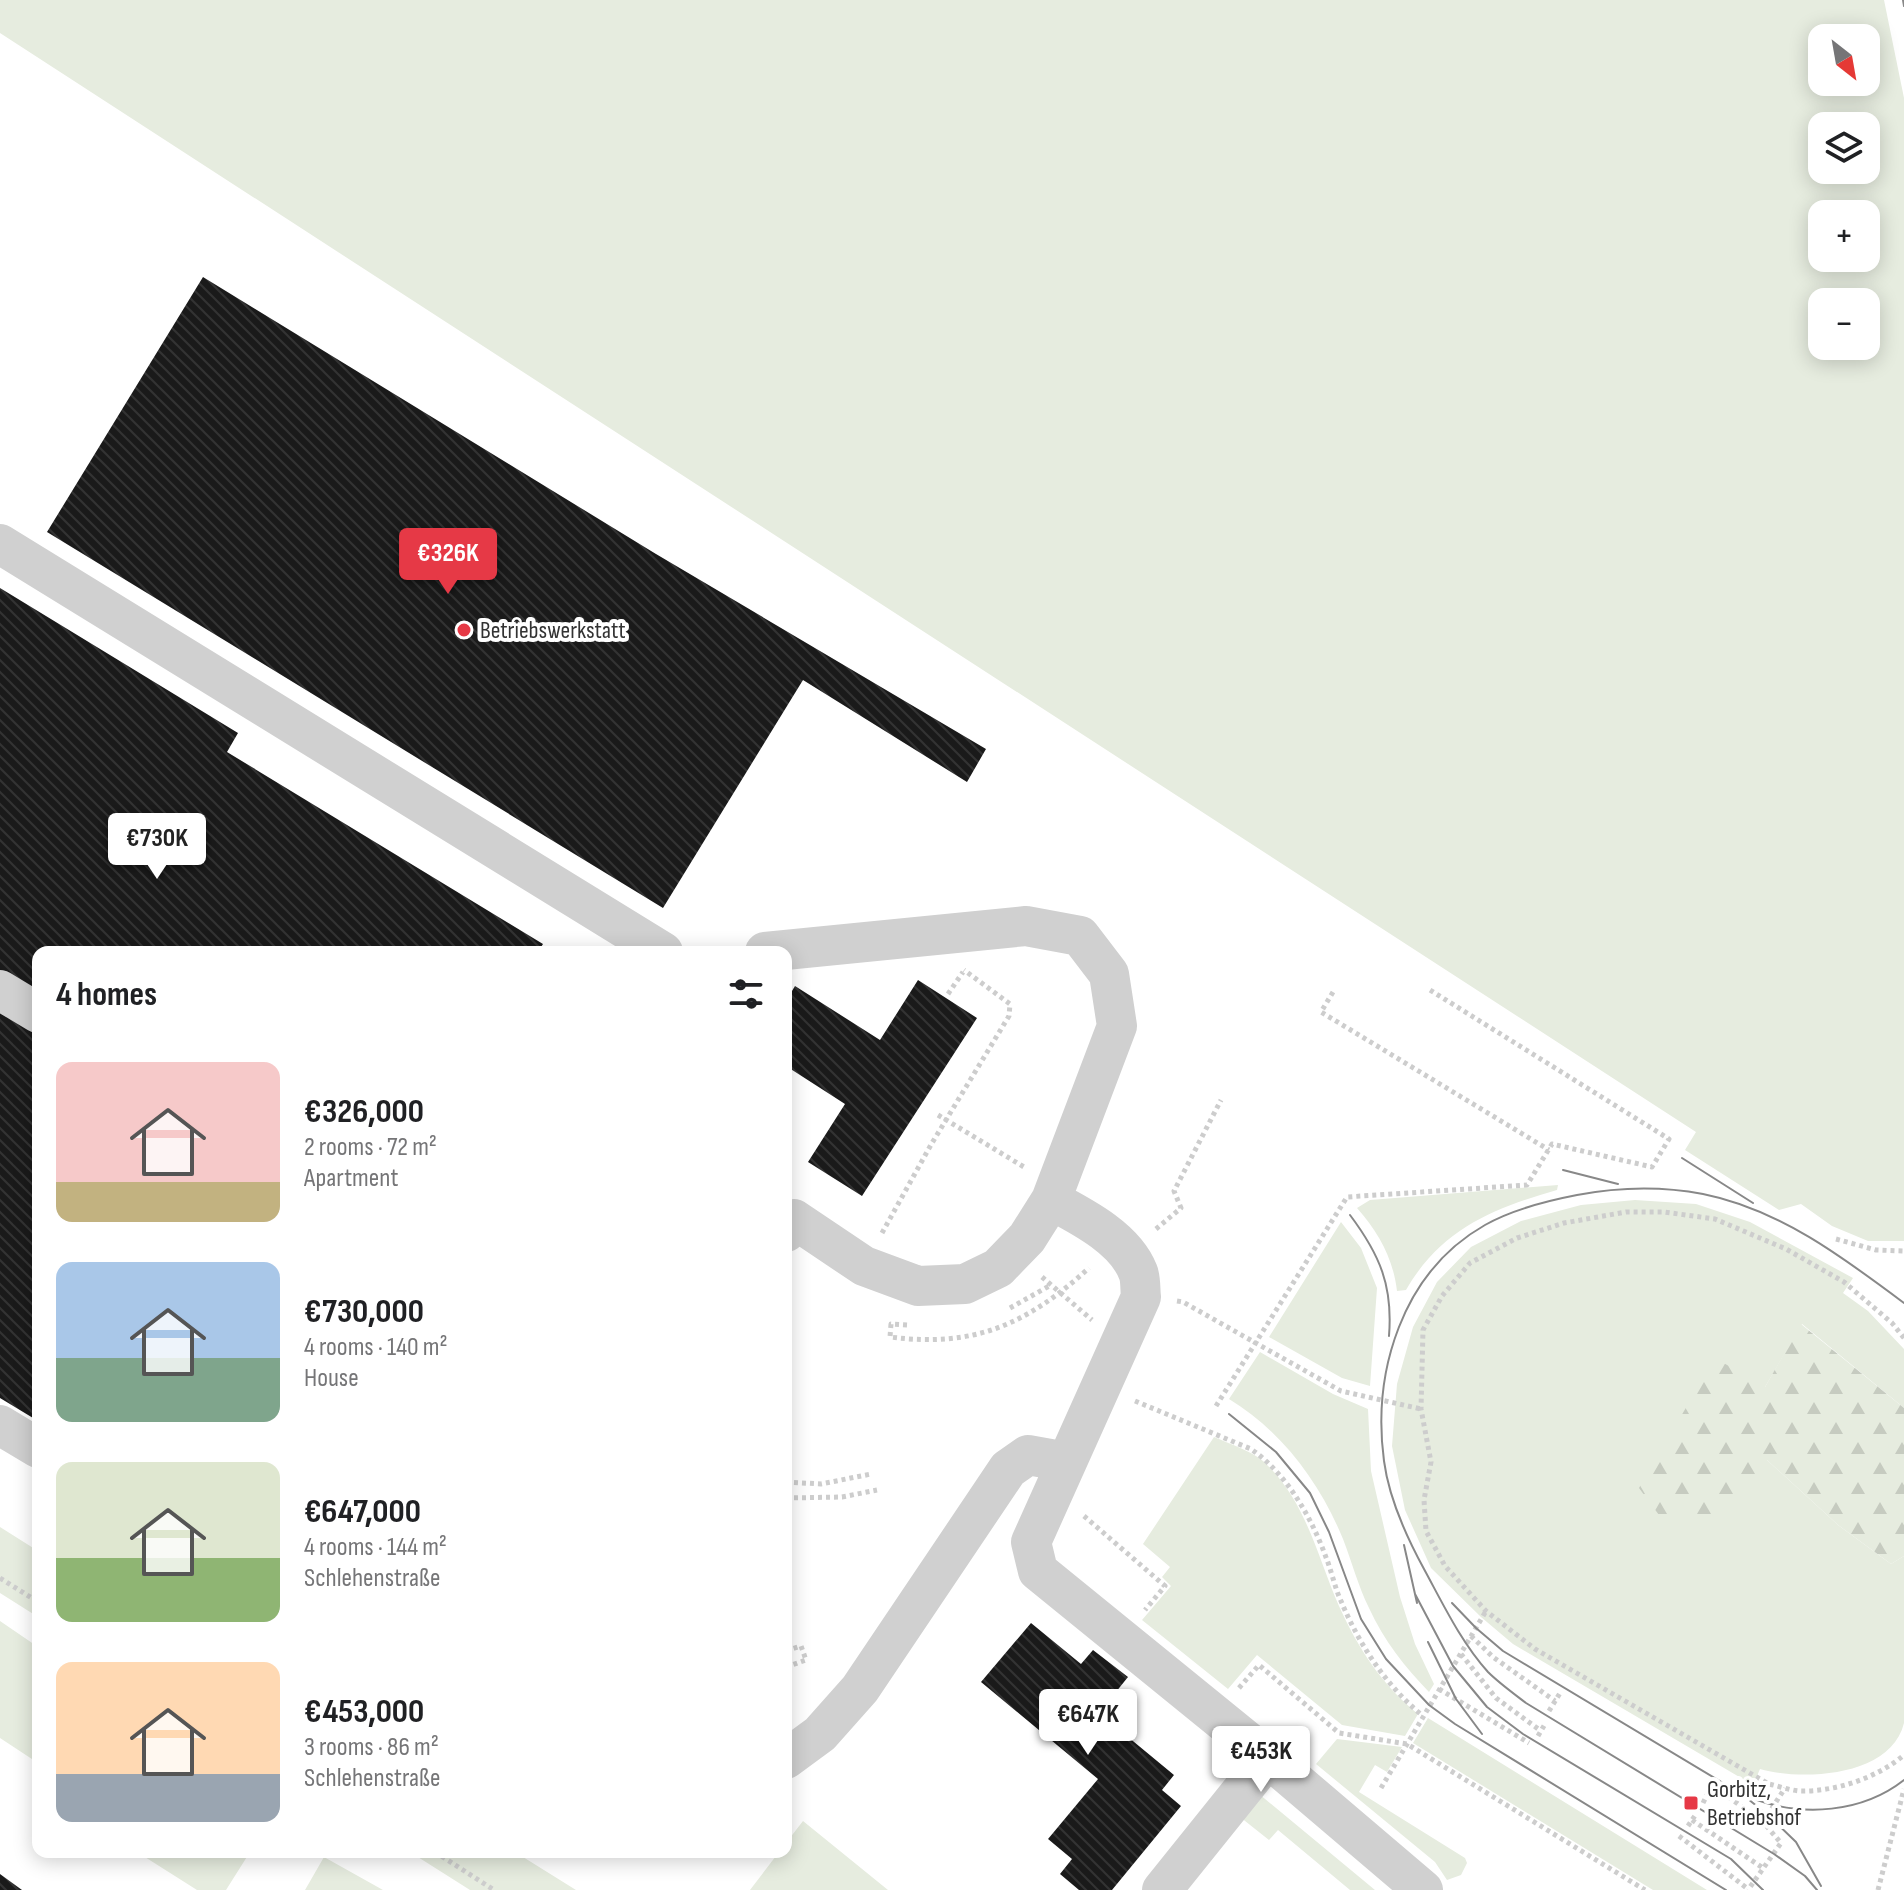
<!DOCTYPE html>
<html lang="en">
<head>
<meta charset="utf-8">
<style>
	:root { --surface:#fff; --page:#f6f6f6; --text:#202124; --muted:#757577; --accent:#e63946 }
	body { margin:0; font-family:"Sofia Sans Condensed",sans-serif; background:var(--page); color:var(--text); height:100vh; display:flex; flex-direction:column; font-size:30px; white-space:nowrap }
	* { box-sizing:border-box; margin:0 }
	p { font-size:26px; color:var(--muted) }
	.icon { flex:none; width:44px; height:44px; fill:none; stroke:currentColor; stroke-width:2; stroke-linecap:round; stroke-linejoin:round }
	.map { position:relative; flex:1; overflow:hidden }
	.panel { position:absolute; left:32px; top:946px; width:760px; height:912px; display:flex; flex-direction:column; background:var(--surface); border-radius:16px; box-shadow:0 4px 20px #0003 }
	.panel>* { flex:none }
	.needle { width:52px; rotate:149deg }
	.buttons { position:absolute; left:1808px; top:24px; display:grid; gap:16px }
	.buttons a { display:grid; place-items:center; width:72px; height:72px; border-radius:16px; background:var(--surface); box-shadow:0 4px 20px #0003; font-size:40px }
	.price { position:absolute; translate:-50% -68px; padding:0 18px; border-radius:8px; background:#fff; color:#222; font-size:26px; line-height:52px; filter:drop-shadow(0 2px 4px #0008) }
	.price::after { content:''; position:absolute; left:50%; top:48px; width:24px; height:18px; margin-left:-12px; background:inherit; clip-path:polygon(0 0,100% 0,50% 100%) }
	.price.on { background:var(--accent); color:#fff }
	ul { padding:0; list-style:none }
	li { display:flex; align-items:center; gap:24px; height:200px; padding:0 24px }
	li span { display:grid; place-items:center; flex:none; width:224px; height:160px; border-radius:16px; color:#555 }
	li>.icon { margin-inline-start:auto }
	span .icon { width:96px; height:96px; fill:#fffc; stroke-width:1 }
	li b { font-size:34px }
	h2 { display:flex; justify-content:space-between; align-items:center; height:96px; padding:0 24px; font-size:34px }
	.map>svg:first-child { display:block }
</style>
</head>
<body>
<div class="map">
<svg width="1904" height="1890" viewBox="0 0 1904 1890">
	<defs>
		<pattern id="forest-firs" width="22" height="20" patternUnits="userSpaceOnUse" patternTransform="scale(2)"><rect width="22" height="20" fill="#e6ecdf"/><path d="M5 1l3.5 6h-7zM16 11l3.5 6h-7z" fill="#c6cbc0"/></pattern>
		<pattern id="building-back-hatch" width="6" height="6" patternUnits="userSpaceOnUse" patternTransform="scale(2)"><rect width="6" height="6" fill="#1a1a1a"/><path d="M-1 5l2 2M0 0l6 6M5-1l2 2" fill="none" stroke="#333"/></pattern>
	</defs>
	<rect width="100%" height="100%" fill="#fff"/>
	<!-- green -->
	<path fill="#e6ecdf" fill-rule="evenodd" d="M0 0H1884L1904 98V1241H1868L1832 1226 1801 1204 1779 1210 1685 1150 1696 1132 0 33ZM1822 38H1866V82H1822ZM1822 126H1866V170H1822ZM1822 214H1866V258H1822ZM1822 302H1866V346H1822Z
		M1558 1185 1557 1190C1494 1208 1441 1229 1406 1290L1397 1291C1393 1258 1379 1233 1357 1208L1370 1200Z
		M1635 1200 1696 1204 1750 1222 1853 1278 1843 1293 1868 1311 1904 1349V1408L1802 1324 1765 1387 1767 1460 1838 1525 1891 1564 1904 1556C1904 1595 1904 1634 1904 1673 1904 1688 1904 1708 1904 1723 1891 1777 1803 1781 1760 1769L1753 1785 1513 1644 1481 1617 1431 1568 1405 1510 1392 1446 1397 1384 1413 1327 1437 1282 1471 1247 1521 1221 1581 1205Z
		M1341 1222 1361 1248 1377 1288 1370 1386 1342 1378 1269 1337Z
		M1260 1352 1333 1394 1368 1409 1371 1471 1400 1597 1415 1644 1434 1684 1429 1692C1405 1667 1384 1641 1369 1608 1358 1586 1352 1562 1343 1539 1320 1483 1282 1431 1229 1399Z
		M1214 1437C1230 1444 1249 1450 1263 1461 1306 1500 1317 1556 1339 1606 1358 1648 1381 1684 1418 1714L1405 1736 1342 1725 1257 1655 1228 1689 1142 1620 1171 1586 1162 1577 1170 1567 1143 1544Z
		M0 1527 38 1551V1617L0 1593Z
		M0 1621 38 1647V1763L0 1738Z
		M1428 1718 1707 1890H1653L1413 1743Z
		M1337 1739 1402 1747 1387 1772 1375 1765 1359 1792 1465 1858 1467 1863 1461 1875 1447 1880 1435 1862 1316 1764Z
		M1259 1794 1375 1890H1350L1278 1830 1269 1840 1240 1817Z
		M803 1821 888 1890H750L779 1852H786V1843Z
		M137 1852H250L226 1890H197Z
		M410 1852H515L576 1890H470Z
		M324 1857 383 1890H305Z"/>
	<!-- forest -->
	<path fill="url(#forest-firs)" d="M1801 1324 1904 1408V1556L1891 1564 1838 1525 1767 1460 1716 1531 1689 1511 1659 1515 1639 1488 1715 1358 1765 1387Z"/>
	<!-- building -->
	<path fill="url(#building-back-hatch)" d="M203 277 656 554 986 749 967 782 803 680 663 908 47 532Z
		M0 588 238 733 227 752 543 944 538 952H38V1421L0 1398Z
		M918 980 977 1018 862 1196 808 1162 845 1104 786 1066V1001L795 986 880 1040Z
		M1031 1623 1081 1664 1093 1650 1128 1677 1099 1713 1174 1775 1162 1790 1181 1806 1112 1890H1079L1060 1874 1072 1859 1048 1839 1098 1779 981 1682Z
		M0 1874 22 1890H0Z"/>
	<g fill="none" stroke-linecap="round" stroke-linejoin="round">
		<!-- path -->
		<path stroke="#cdcdcd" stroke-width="5" stroke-dasharray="4 4" stroke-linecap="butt" d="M1333 992 1321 1012 1549 1150
			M948 994 963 972
			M938 1115 1024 1167
			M1156 1229 1181 1208 1174 1191 1221 1100
			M882 1233 932 1143 1009 1016 1010 1004 964 970
			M1836 1239 1876 1250 1904 1251
			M1042 1277 1092 1320
			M1177 1301 1183 1302 1341 1391 1421 1409
			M1010 1308 1051 1285
			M907 1325 891 1324 890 1337C975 1348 1027 1324 1089 1268
			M1904 1338 1892 1323 1844 1282 1786 1249 1715 1219 1664 1212H1626L1564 1223 1517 1238 1470 1263 1442 1296 1423 1330 1421 1409 1431 1462 1424 1500 1426 1531 1445 1566 1486 1611 1535 1649 1769 1784C1778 1786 1789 1790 1799 1791 1835 1792 1877 1778 1904 1755
			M1135 1401 1251 1449C1287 1474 1312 1518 1327 1560 1332 1573 1335 1588 1341 1601 1359 1644 1386 1686 1423 1716
			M1216 1406 1347 1197 1527 1185 1552 1144 1652 1167 1669 1139 1430 990
			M786 1482 821 1484 871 1474
			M786 1498 842 1497 877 1490
			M1084 1516 1165 1586 1145 1610
			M0 1578 38 1602
			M1471 1636 1493 1657 1555 1701
			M786 1651 801 1646 806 1660 786 1667
			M1461 1654 1496 1698 1541 1731
			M1239 1688 1259 1665 1339 1733 1407 1744 1645 1890
			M1439 1689 1529 1743
			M1549 1711 1560 1693
			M1538 1736 1545 1724
			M1381 1788 1486 1611
			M1703 1803 1712 1785 1763 1822 1781 1843 1748 1890
			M1692 1820 1763 1868
			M1763 1822 1785 1788
			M1688 1826 1696 1814
			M1679 1836 1748 1889
			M435 1852 494 1890
			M1878 1890 1904 1789"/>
		<!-- minor -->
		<path stroke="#d0d0d0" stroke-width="40" d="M0 544 663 952
			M765 952 1026 926 1080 936 1109 974 1117 1026 1051 1200C1081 1216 1125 1238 1138 1272 1141 1279 1140 1290 1141 1297L1031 1542 1038 1571 1268 1758 1423 1890
			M0 990 38 1013
			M786 1232 794 1219 864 1266 918 1286 965 1284 998 1268 1027 1238 1051 1200
			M0 1425 38 1448
			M786 1759 820 1734 860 1689 1008 1469 1028 1455 1067 1462
			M1162 1890 1268 1758"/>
		<!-- tram -->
		<path stroke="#888" stroke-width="2" d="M1903 0 1904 6
			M1682 1158 1753 1203
			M1563 1170 1618 1184
			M1350 1215C1380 1255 1393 1286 1389 1336
			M1229 1414 1276 1452 1310 1493 1329 1532 1361 1619 1386 1659 1429 1705 1455 1724 1726 1890
			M1404 1545 1417 1603
			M1415 1594 1453 1666 1487 1707 1523 1734 1731 1859 1763 1890
			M1452 1603 1476 1628 1503 1651 1743 1795 1768 1815 1796 1842 1821 1886
			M1428 1642 1456 1699 1482 1734
			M1754 1799C1803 1817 1862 1813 1904 1780
			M1817 1890 1805 1876 1774 1854 1526 1703C1513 1693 1499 1683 1488 1672 1461 1642 1443 1604 1424 1569 1406 1536 1389 1499 1384 1461 1372 1372 1402 1272 1485 1225 1513 1209 1546 1201 1577 1195 1619 1187 1661 1186 1703 1194 1779 1209 1844 1258 1904 1303"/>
	</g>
	<!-- markers -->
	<g fill="#e63946" stroke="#fff" stroke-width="3">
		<circle cx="464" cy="630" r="8"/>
		<rect x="1683" y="1795" width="16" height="16" rx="4"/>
	</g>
	<g text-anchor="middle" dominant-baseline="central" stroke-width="8" stroke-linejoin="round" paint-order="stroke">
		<!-- poi labels -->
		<g font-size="24" fill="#333" stroke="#fff" text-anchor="start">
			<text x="480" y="630">Betriebswerkstatt</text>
			<text x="1707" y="1789">Gorbitz,<tspan x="1707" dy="28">Betriebshof</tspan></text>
		</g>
	</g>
</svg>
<div class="buttons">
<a><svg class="needle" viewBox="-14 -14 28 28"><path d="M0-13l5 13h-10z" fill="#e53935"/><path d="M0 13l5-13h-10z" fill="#757577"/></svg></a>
<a><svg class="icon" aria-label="layers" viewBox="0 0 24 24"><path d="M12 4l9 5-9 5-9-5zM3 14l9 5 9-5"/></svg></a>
<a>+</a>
<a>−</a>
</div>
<b class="price on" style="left:448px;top:596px">€326K</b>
<b class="price" style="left:157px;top:881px">€730K</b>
<b class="price" style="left:1088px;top:1757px">€647K</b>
<b class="price" style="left:1261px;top:1794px">€453K</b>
<section class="panel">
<h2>4 homes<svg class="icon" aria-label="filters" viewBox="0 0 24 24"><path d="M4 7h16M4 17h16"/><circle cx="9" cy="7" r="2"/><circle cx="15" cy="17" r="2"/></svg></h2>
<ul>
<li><span style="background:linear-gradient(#f6c9c9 75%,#c2b280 0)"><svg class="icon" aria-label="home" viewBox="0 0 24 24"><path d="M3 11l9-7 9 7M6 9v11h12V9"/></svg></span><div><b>€326,000</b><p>2 rooms · 72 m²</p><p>Apartment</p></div></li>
<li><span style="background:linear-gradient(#a9c7e8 60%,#7fa58c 0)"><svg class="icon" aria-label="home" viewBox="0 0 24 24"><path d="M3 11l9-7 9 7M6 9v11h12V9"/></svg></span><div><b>€730,000</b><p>4 rooms · 140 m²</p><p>House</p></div></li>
<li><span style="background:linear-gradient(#dfe7d0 60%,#8fb573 0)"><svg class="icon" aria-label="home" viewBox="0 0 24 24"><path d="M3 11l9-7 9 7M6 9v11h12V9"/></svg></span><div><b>€647,000</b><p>4 rooms · 144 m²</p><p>Schlehenstraße</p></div></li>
<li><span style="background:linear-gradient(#ffd9b3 70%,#9aa5b1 0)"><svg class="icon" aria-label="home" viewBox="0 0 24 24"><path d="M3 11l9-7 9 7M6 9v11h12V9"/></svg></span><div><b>€453,000</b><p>3 rooms · 86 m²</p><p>Schlehenstraße</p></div></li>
</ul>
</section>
</div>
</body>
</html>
